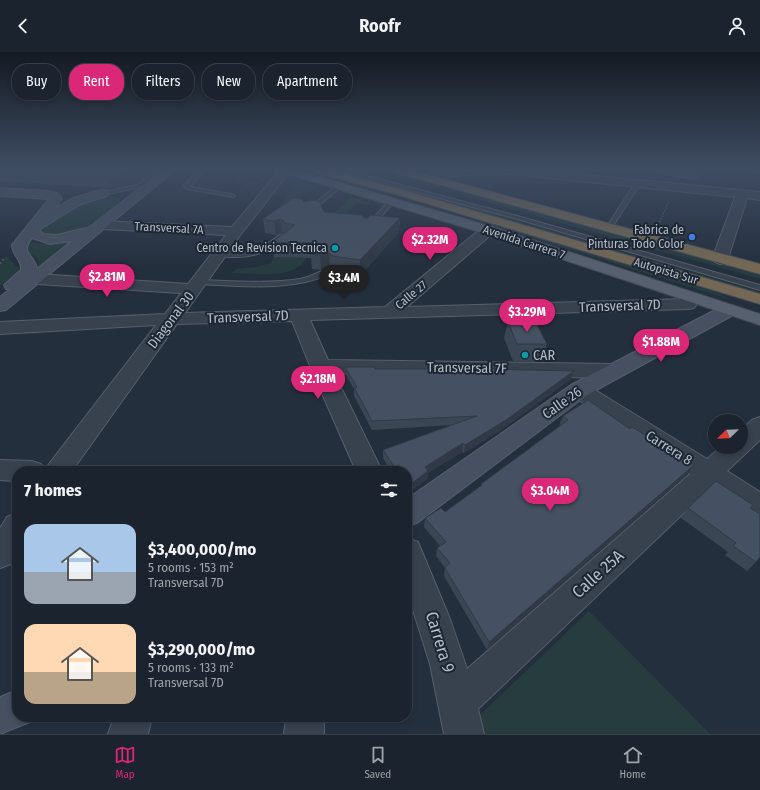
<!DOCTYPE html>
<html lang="en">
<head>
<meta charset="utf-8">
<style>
	:root { --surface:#1b232e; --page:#242b36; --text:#f1f3f6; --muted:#a0a4aa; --line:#39404a; --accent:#db2777 }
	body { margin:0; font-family:"Fira Sans Condensed",sans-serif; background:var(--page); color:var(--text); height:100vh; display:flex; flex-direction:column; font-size:15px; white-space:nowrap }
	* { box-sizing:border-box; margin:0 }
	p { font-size:13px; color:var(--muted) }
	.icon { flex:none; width:22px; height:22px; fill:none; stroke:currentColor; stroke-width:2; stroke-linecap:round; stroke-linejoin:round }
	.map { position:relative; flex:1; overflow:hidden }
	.panel { position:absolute; left:12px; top:414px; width:400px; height:256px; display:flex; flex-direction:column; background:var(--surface); border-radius:16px; box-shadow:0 2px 6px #0003,0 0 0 1px var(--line) }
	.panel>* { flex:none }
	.top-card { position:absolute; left:12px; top:12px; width:400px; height:36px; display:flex; gap:8px }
	.needle { width:26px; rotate:247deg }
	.tools { position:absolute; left:708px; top:362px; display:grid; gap:8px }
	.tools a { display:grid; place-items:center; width:40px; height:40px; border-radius:50%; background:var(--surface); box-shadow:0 2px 6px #0003,0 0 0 1px var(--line); font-size:20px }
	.price { position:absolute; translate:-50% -34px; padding:0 9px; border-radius:14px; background:var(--accent); color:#fff; font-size:13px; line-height:26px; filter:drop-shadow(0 1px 2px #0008) }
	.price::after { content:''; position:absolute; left:50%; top:24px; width:12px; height:9px; margin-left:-6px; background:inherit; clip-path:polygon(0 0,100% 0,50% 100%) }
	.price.on { background:#222; color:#fff }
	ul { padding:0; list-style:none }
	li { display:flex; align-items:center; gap:12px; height:100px; padding:0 12px }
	li span { display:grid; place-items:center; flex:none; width:112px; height:80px; border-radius:12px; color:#555 }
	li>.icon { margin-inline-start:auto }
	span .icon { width:48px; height:48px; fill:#fffc; stroke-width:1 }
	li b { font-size:17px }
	h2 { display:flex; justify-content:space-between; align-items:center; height:48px; padding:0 12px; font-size:17px }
	.pill { padding:0 14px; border-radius:16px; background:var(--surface); box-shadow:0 2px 6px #0003,0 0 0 1px var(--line); font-size:14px; line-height:36px }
	.pill.on { background:var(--accent); color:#fff }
	header { display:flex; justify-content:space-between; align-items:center; height:52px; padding:0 12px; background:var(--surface); font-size:18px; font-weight:700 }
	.menu { display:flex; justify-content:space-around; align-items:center; height:56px; border-top:1px solid var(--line); background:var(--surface); font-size:11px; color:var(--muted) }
	.menu a { display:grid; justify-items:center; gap:2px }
	.menu .on { color:var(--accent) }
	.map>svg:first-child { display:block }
</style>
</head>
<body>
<header><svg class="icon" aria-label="back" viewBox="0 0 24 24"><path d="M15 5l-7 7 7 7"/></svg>Roofr<svg class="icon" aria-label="person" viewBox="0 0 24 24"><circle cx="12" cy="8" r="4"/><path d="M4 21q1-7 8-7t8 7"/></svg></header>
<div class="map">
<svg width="760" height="682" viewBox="0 0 760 682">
	<rect width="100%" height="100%" fill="#242f3e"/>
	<!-- green -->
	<path fill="#263c3f" d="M372 118H388L760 222V227Z
		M349 123 437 145 760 240V244L435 146Z
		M297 129 318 135 275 161Z
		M345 130 525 181 716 240 731 248 431 154Z
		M102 144 118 145 121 147V152L89 176 82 180 45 184 39 178 81 151Z
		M351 145 370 151 366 153 357 151 336 171 325 169Z
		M73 188 37 217 39 210 36 205 26 199 28 190 41 192Z
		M6 203 20 218 0 234V212Z
		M274 205 307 206C304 209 302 213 298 215 283 226 250 221 232 221L236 217 256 215 271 211Z
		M589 559 710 682H483L480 663Z"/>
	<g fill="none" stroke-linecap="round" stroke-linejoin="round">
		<defs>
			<path id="lane" d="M157 118H163L141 135 103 143 100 141 137 133Z
				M198 118H204L190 135 232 142 235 144 234 145 186 137 184 134Z
				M336 118H345L521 165 760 233V238L517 167Z
				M635 131 640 132 611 177H607L606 176Z
				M337 133 342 134 311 160H307V158Z
				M390 148 395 149 370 176H366V174Z
				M281 182 285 184 283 185C267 200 254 206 231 205 226 205 220 205 216 202L220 200H252L263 195Z
				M329 217 333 219 332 221C291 240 243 234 199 232L195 230 199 228C232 229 267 232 300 227 311 225 319 219 329 217Z"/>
			<path id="street" d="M280 118H291L241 182 185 261 385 255 483 175 488 174 493 175 495 178 493 181 407 255 688 247 694 248 697 252 694 256 688 257 310 268 328 308 613 312 620 314 623 319 620 324 613 326 334 321 382 419H356L310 314 292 269 177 272 72 419H45L49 412 156 273 0 282V270L165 262 181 241 21 231 15 229 13 226 15 223 21 221 188 232 226 183 101 177 96 176 94 173 96 170 101 169 232 175Z
				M455 118H536L760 140V148L747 146 728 207 725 210 720 212 715 210 712 207 735 145 510 122 465 123 425 128 419 125 425 122Z
				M652 118H677L699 122 700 124 695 127 657 121Z
				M752 118H760V121L753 120Z
				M579 331 587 333 707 407 721 395H741V378L752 368 760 365V388L727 419 760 440V466L750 462 710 436 478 657 484 682H444L430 612 407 539V486L418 490 450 567 467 617 690 422 571 343 568 338 571 333Z
				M0 408 32 409 41 412 45 419H17V429L0 428Z
				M17 461V501L11 512 0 516V476L7 465Z
				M114 665H152L148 682H108Z
				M286 665H324V682H284Z"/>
			<path id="secondary" d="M163 118H175L6 258 0 259V245L10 237H6L4 233 21 218C22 208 12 203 12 193L49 147 0 144V136L49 139 59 142 62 147 54 157 73 146 103 137 107 138 109 141 107 144 81 152 39 178 43 182 57 183 90 175ZM32 186 50 192 72 189 37 217C35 202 19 202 32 186Z
				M729 253 735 254 738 258 735 262 587 343 417 471 407 474V447L571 333 723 254Z
				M17 638V665H33L30 670 0 682V645Z"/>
			<path id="primary" d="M280 118H296L493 175 760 262V273L483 181 281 120Z"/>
			<path id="highway" d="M312 118H329L403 138 760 242V252L395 142 313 120Z
				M393 118H410L760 212V222L394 120Z"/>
		</defs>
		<!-- lane casing -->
		<use href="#lane" stroke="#565f6c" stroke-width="2"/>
		<!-- street casing -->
		<use href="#street" stroke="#565f6c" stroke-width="2"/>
		<!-- secondary casing -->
		<use href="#secondary" stroke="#565f6c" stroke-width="2"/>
		<!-- primary casing -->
		<use href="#primary" stroke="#414a57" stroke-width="2"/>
		<!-- highway casing -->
		<use href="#highway" stroke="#434c59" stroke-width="2"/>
		<!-- path-far1 -->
		<path stroke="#44595c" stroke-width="1.5" stroke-dasharray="1.5 1.5" stroke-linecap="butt" d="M247 118 258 123
			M658 173 669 149"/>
		<!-- path -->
		<path stroke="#44595c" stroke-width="2" stroke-dasharray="2 2" stroke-linecap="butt" d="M0 212 4 206"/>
		<!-- lane -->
		<use href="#lane" fill="#38414e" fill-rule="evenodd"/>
		<!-- street -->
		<use href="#street" fill="#38414e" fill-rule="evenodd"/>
		<!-- secondary -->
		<use href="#secondary" fill="#465061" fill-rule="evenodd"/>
		<!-- primary -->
		<use href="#primary" fill="#56606e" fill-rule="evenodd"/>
		<!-- highway -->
		<use href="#highway" fill="#746855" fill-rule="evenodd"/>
		<!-- path-bridge -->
		<path stroke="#44595c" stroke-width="1.5" stroke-dasharray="1.5 1.5" stroke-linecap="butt" d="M258 123 262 128C254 133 245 134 236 129L242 125 269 118"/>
	</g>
	<!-- wall -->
	<path fill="#3b4654" d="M0 118H145L147 124 142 127 124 134 111 136 0 129Z
		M304 150 324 160 364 166H400L399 180 361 223 334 220 330 216 321 218 312 217 311 206 274 205 272 190 284 182 282 181 276 183 265 181 263 167Z
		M508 270 547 292 542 310 513 309 504 286Z
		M345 315 375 317 457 319H574L571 327 504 376 464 401 462 400 428 421 427 427 407 419H391L383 406V398L451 373 372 378 354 344V337L346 323Z
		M563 364 688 422 487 598 444 524 445 516 436 504 437 496 440 494 424 475 425 466 445 460 481 434V432L561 373H559Z
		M688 456H750L756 510 747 519 725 503 728 500 681 466Z"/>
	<!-- shaded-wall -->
	<path fill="#303945" d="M131 118H145L147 124 142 127 124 134 111 136 106 124Z
		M400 166 399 180 361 223 360 208Z
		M280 167 282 181 276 183 274 169Z
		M329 201 330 216 321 218 320 203Z
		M574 319 571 327 504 376 464 401 465 393Z
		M463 391 462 400 428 421 427 427 407 442V435L425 415Z
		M694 413 688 422 487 598 489 590Z"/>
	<!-- building -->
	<path fill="#455162" stroke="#303945" d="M8 118H131L120 122 106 124Z
		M293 146 302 147 304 150 311 148 319 149 324 160 362 163 364 166H368L371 163 400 166 360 208 333 204 329 201 320 203 311 202 314 191 272 190 295 173 284 171V169L280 167 274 169 263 167Z
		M535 269 547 292H517L508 270Z
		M345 315H375V317H456L457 319 488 317 574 319 506 368 465 393 463 391 425 415 428 419 407 435V419H397L383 398 477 364 372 369 354 335H357Z
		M588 348 630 377 632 375 694 413 489 590 445 516 450 511 437 496 446 490 425 466 441 456 445 460 482 433 481 432 568 368 563 364Z
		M716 429 753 453 750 456 760 462V505L756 510 733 494 736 491 688 456Z"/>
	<!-- sky -->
	<linearGradient id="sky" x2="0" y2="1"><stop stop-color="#141a22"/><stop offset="0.55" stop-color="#3f4d63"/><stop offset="1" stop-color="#3f4d63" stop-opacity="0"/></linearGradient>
	<rect width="760" height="213" fill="url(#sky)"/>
	<!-- markers -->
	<circle fill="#3f7fe0" stroke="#1d2633" stroke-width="1.5" cx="692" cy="185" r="4"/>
	<g fill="#0f9aa8" stroke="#1d2633" stroke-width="1.5">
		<circle cx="335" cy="196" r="4"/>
		<circle cx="525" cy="303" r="4"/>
	</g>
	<g text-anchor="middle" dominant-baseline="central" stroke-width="4" stroke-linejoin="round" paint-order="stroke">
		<!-- far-street labels -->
		<g font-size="12" fill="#b4bcc9" stroke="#1d2633">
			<text transform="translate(169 176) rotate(3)">Transversal 7A</text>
			<text transform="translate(524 190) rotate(18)">Avenida Carrera 7</text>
			<text transform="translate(666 219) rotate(17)">Autopista Sur</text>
			<text transform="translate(411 243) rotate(-40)">Calle 27</text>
		</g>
		<!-- far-poi labels -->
		<g font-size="12" fill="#b4bcc9" stroke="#1d2633" text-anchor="end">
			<text x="684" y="178">Fabrica de<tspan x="684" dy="14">Pinturas Todo Color</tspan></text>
			<text x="327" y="196">Centro de Revision Tecnica</text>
		</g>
		<!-- street labels -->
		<g font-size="14" fill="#b4bcc9" stroke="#1d2633">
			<text transform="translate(620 254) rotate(-2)">Transversal 7D</text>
			<text transform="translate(248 265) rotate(-2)">Transversal 7D</text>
			<text transform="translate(171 268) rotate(-53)">Diagonal 30</text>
			<text transform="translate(467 316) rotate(1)">Transversal 7F</text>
			<text transform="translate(562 351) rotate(-35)">Calle 26</text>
			<text transform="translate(669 396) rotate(32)">Carrera 8</text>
		</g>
		<!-- poi labels -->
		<g font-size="14" fill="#b4bcc9" stroke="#1d2633" text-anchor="start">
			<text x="533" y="303">CAR</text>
		</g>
		<!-- near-street labels -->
		<g font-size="17" fill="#b4bcc9" stroke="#1d2633">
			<text transform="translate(598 522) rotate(-42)">Calle 25A</text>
			<text transform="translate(440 590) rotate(73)">Carrera 9</text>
		</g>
	</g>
</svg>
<div class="tools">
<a><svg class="needle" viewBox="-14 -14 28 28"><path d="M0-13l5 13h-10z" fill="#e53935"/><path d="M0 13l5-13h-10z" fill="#a0a4aa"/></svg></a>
</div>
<b class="price" style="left:430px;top:209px">$2.32M</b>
<b class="price" style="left:107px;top:246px">$2.81M</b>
<b class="price on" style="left:344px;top:247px">$3.4M</b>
<b class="price" style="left:527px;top:281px">$3.29M</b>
<b class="price" style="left:661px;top:311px">$1.88M</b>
<b class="price" style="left:318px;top:348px">$2.18M</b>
<b class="price" style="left:550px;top:460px">$3.04M</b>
<div class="top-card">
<a class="pill">Buy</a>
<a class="pill on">Rent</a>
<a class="pill">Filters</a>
<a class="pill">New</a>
<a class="pill">Apartment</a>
</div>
<section class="panel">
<h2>7 homes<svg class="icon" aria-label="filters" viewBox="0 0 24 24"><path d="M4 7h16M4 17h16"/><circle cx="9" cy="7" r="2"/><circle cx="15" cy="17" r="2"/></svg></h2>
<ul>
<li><span style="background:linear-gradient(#a9c7e8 60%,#9aa5b1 0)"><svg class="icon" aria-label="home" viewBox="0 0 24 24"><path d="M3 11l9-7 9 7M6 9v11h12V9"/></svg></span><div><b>$3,400,000/mo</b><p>5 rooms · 153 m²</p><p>Transversal 7D</p></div></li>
<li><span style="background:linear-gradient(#ffd9b3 60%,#b9a48a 0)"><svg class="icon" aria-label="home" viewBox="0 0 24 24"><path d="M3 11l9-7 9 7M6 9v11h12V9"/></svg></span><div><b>$3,290,000/mo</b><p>5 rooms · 133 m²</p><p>Transversal 7D</p></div></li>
</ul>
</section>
</div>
<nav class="menu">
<a class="on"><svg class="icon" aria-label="map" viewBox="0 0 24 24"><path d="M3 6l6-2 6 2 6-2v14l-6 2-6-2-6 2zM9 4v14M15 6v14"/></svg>Map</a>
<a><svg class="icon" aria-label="saved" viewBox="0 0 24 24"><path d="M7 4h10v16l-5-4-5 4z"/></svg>Saved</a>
<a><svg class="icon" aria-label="home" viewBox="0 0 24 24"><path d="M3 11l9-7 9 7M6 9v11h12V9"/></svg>Home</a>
</nav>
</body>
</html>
